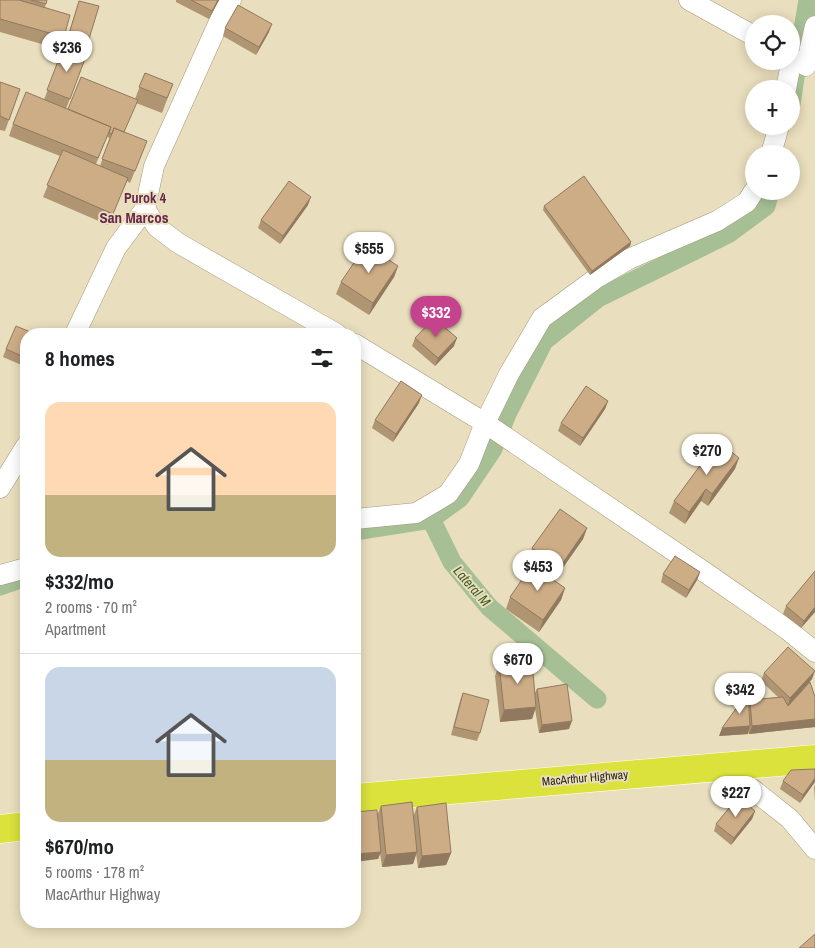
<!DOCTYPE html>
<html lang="en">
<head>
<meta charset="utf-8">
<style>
	:root { --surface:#fff; --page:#f2f2f2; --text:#202124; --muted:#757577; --line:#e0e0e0; --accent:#c5438d }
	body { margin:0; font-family:"Archivo Narrow",sans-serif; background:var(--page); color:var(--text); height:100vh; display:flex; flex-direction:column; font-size:19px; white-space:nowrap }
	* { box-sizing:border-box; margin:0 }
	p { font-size:16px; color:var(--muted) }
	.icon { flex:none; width:28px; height:28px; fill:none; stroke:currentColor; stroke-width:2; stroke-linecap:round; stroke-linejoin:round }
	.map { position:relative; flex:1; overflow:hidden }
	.details { position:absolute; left:20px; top:328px; width:341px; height:600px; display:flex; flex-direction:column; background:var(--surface); border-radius:20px; box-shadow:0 2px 12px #0003 }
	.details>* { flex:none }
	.tools { position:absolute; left:745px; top:15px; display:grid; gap:10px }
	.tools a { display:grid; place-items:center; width:55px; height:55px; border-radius:50%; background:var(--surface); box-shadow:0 2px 12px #0003; font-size:25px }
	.price { position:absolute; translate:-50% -42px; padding:0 11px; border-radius:18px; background:#fff; color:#222; font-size:16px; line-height:32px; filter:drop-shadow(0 1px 2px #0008) }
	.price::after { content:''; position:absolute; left:50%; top:30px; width:15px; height:11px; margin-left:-8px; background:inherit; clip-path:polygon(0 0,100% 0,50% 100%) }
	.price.current { background:var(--accent); color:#fff }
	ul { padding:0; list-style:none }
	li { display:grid; align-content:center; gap:10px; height:265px; padding:0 25px }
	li+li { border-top:1px solid var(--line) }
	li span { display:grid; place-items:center; height:155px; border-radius:15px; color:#555 }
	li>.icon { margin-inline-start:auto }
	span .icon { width:90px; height:90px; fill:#fffc; stroke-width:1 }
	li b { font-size:21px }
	h2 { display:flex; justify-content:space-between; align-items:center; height:60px; padding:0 25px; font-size:21px }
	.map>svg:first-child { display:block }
</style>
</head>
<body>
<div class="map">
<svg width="815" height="948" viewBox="0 0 815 948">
	<rect width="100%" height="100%" fill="#e9debd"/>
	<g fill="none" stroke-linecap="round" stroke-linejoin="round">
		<!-- canal -->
		<path stroke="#a6bf95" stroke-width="19" d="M800 47 808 0
			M791 104 796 71
			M431 519 452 562 489 607 597 699
			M355 531 431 519 460 498 493 449 507 414 544 341 598 298 728 234 766 206 770 191
			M0 586 26 577"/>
		<defs>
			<path id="minor" d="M689 0 754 36
				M806 66 815 26
				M786 89 792 58
				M771 154 779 126
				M145 209 157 227 178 243 337 334
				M75 334 116 248 145 209 154 166 223 13 231 0
				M355 344 485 423 706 573 788 630 815 652
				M0 488 26 446
				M355 519 416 513 448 494 469 464 485 423 509 374 542 318 598 277 629 259 717 221 747 202 754 191
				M0 575 26 568
				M723 766 790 819 815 849"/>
			<path id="highway" d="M355 798 815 759
				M0 829 26 826"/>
		</defs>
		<!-- minor casing -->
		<use href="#minor" stroke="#a4997a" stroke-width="21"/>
		<!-- highway casing -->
		<use href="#highway" stroke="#fff" stroke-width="29"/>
		<!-- minor -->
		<use href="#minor" stroke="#fff" stroke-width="20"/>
		<!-- highway -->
		<use href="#highway" stroke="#dae23b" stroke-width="28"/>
	</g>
	<!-- wall -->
	<path fill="#b09573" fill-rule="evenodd" d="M0 0H47L45 7 64 37 59 49 0 32Z
		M176 0H219L209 19 176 2Z
		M79 1 86 49 84 56H86L66 109H68L135 99 145 73 173 84 162 113 136 103 124 132 147 141 130 183 127 181 108 225 43 197 60 156 9 136 13 124 44 100 63 48H64ZM107 137 110 138 100 166 96 164Z
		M225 28 269 32 256 55 223 36Z
		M0 82 20 89 5 131 0 130Z
		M308 205 280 244 258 228 261 220Z
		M544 206 631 242 630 246 590 275 543 210Z
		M398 266 394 277 369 315 336 294 341 282Z
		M26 334V367L3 357 6 349Z
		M415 338 454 346 435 366 412 346Z
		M608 401 605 409 580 446 558 431 561 423Z
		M419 403 393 442 372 428 375 420Z
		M735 469 708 506 701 501 685 524 669 513 674 501Z
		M587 528 583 539 555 579 528 560 532 548Z
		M700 572 697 580 686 598 661 582 663 574Z
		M565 588 561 600 539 632 506 609 510 597Z
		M786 606 815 612 801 628 783 614Z
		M499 664 535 693 537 689 569 729 539 733 535 709 532 719 500 722 495 676Z
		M764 673 812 679 788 706 815 697V727L749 734V730L748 734 719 736 749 703 750 700 778 697 761 681Z
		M463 693 480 733 477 741 451 735 460 701Z
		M815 769 800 803 780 789 783 781Z
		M815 784V801L814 788Z
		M381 806 413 817 417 807 451 853 446 865 418 868 416 853 413 864 382 867 380 853 378 859 377 816Z
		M755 811 752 819 731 845 714 831 716 824Z"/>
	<!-- shaded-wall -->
	<path fill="#90795e" d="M218 0H219L209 19 212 11Z
		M272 24 269 32 256 55 259 47Z
		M311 197 308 205 280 244 283 236Z
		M631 242 630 246 590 275 592 271Z
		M398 266 394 277 369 315 373 303Z
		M457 338 454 346 435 366 438 358Z
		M422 395 419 403 393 442 396 434Z
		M608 401 605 409 580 446 583 438Z
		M739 458 735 469 708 506 712 494Z
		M706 489 701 501 685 524 689 512Z
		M587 528 583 539 555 579 560 567Z
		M700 572 697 580 686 598 689 590Z
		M565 588 561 600 539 632 543 620Z
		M815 607V612L801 628 804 621Z
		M815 671 812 679 788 706 790 698Z
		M536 707 532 719 500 722 504 710Z
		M815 719V727L749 734 752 726Z
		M572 721 569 729 539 733 542 725Z
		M750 726 748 734 719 736 722 728Z
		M815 778V782L800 803 803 795Z
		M755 811 752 819 731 845 734 838Z
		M381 852 378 859 355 862V854Z
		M417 852 413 864 382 867 386 855Z
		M451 853 446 865 418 868 422 856Z"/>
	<!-- building -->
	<path fill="#cdad86" stroke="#90795e" d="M0 0H19L70 15 64 37 0 19Z
		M31 0H47L46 4Z
		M191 0H218L212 11Z
		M79 1 99 6 86 49 66 44Z
		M238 5 272 24 259 47 225 28Z
		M63 48 86 56 70 99 47 90Z
		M145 73 173 84 167 98 139 87Z
		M81 77 138 100 124 132 114 128 112 134 109 133 111 127 68 109Z
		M0 82 20 89 9 120 0 116Z
		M26 92 111 127 98 158 13 124Z
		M114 128 147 141 135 171 102 159Z
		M63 150 128 178 113 214 47 185Z
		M584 176 631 242 592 271 544 206Z
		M289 181 311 197 283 236 261 220Z
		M366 245 398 266 373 303 341 282Z
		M434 318 457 338 438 358 415 338Z
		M16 326 35 334H26V358L6 349Z
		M401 381 422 395 396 434 375 420Z
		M586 386 608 401 583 438 561 423Z
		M718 441 739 458 712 494 706 489 689 512 674 501Z
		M560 509 587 528 560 567 532 548Z
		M675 556 700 572 689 590 663 574Z
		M532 565 565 588 543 620 510 597Z
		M815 571V607L804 621 786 606Z
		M788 647 815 671 790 698 764 673Z
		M532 661 536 707 504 710 499 664Z
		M810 682 815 697V719L752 726 750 700 783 697 788 706Z
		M567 684 572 721 542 725 537 689Z
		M748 692 750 726 722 728Z
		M463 693 489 700 480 733 454 727Z
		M815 769V778L803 795 783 781 791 770Z
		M738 797 755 811 734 838 716 824Z
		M412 802 417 852 386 855 381 806Z
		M446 803 451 853 422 856 417 807Z
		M377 810 381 852 355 854V812Z
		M815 934V948H799Z"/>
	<g text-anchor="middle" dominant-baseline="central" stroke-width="4" stroke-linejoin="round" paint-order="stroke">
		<!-- street labels -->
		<g font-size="12" fill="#2a261a" stroke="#e9debd">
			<text transform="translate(585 778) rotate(-5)">MacArthur Highway</text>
		</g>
		<!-- neighbourhood labels -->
		<g font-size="14" font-weight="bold" fill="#66274a" stroke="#e9debd">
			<text x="145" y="198">Purok 4</text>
		</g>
		<!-- water labels -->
		<g font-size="14" font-style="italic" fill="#3e5e24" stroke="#e9debd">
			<text transform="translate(472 586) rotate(49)">Lateral M</text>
		</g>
		<!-- quarter labels -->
		<g font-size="15" font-weight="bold" fill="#66274a" stroke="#e9debd">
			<text x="134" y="217">San Marcos</text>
		</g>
	</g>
</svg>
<div class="tools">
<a><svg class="icon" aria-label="locate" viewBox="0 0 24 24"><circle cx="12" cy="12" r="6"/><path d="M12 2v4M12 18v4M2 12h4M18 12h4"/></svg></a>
<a>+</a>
<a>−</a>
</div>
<b class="price" style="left:67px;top:73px">$236</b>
<b class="price" style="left:369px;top:274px">$555</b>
<b class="price current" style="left:436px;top:338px">$332</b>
<b class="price" style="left:707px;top:476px">$270</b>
<b class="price" style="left:538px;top:592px">$453</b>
<b class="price" style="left:518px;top:685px">$670</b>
<b class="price" style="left:740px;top:715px">$342</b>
<b class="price" style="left:736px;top:818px">$227</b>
<section class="details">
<h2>8 homes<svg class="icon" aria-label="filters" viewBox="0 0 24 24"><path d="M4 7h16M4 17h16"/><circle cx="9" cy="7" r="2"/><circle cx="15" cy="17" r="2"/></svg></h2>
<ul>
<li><span style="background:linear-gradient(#ffd9b3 60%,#c2b280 0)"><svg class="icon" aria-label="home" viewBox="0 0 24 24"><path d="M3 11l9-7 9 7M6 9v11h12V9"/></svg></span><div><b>$332/mo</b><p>2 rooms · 70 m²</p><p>Apartment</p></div></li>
<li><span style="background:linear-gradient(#c9d6e8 60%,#c2b280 0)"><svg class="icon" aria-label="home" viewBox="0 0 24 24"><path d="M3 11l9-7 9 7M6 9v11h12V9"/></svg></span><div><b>$670/mo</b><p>5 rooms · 178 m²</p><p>MacArthur Highway</p></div></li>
</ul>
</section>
</div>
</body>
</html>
